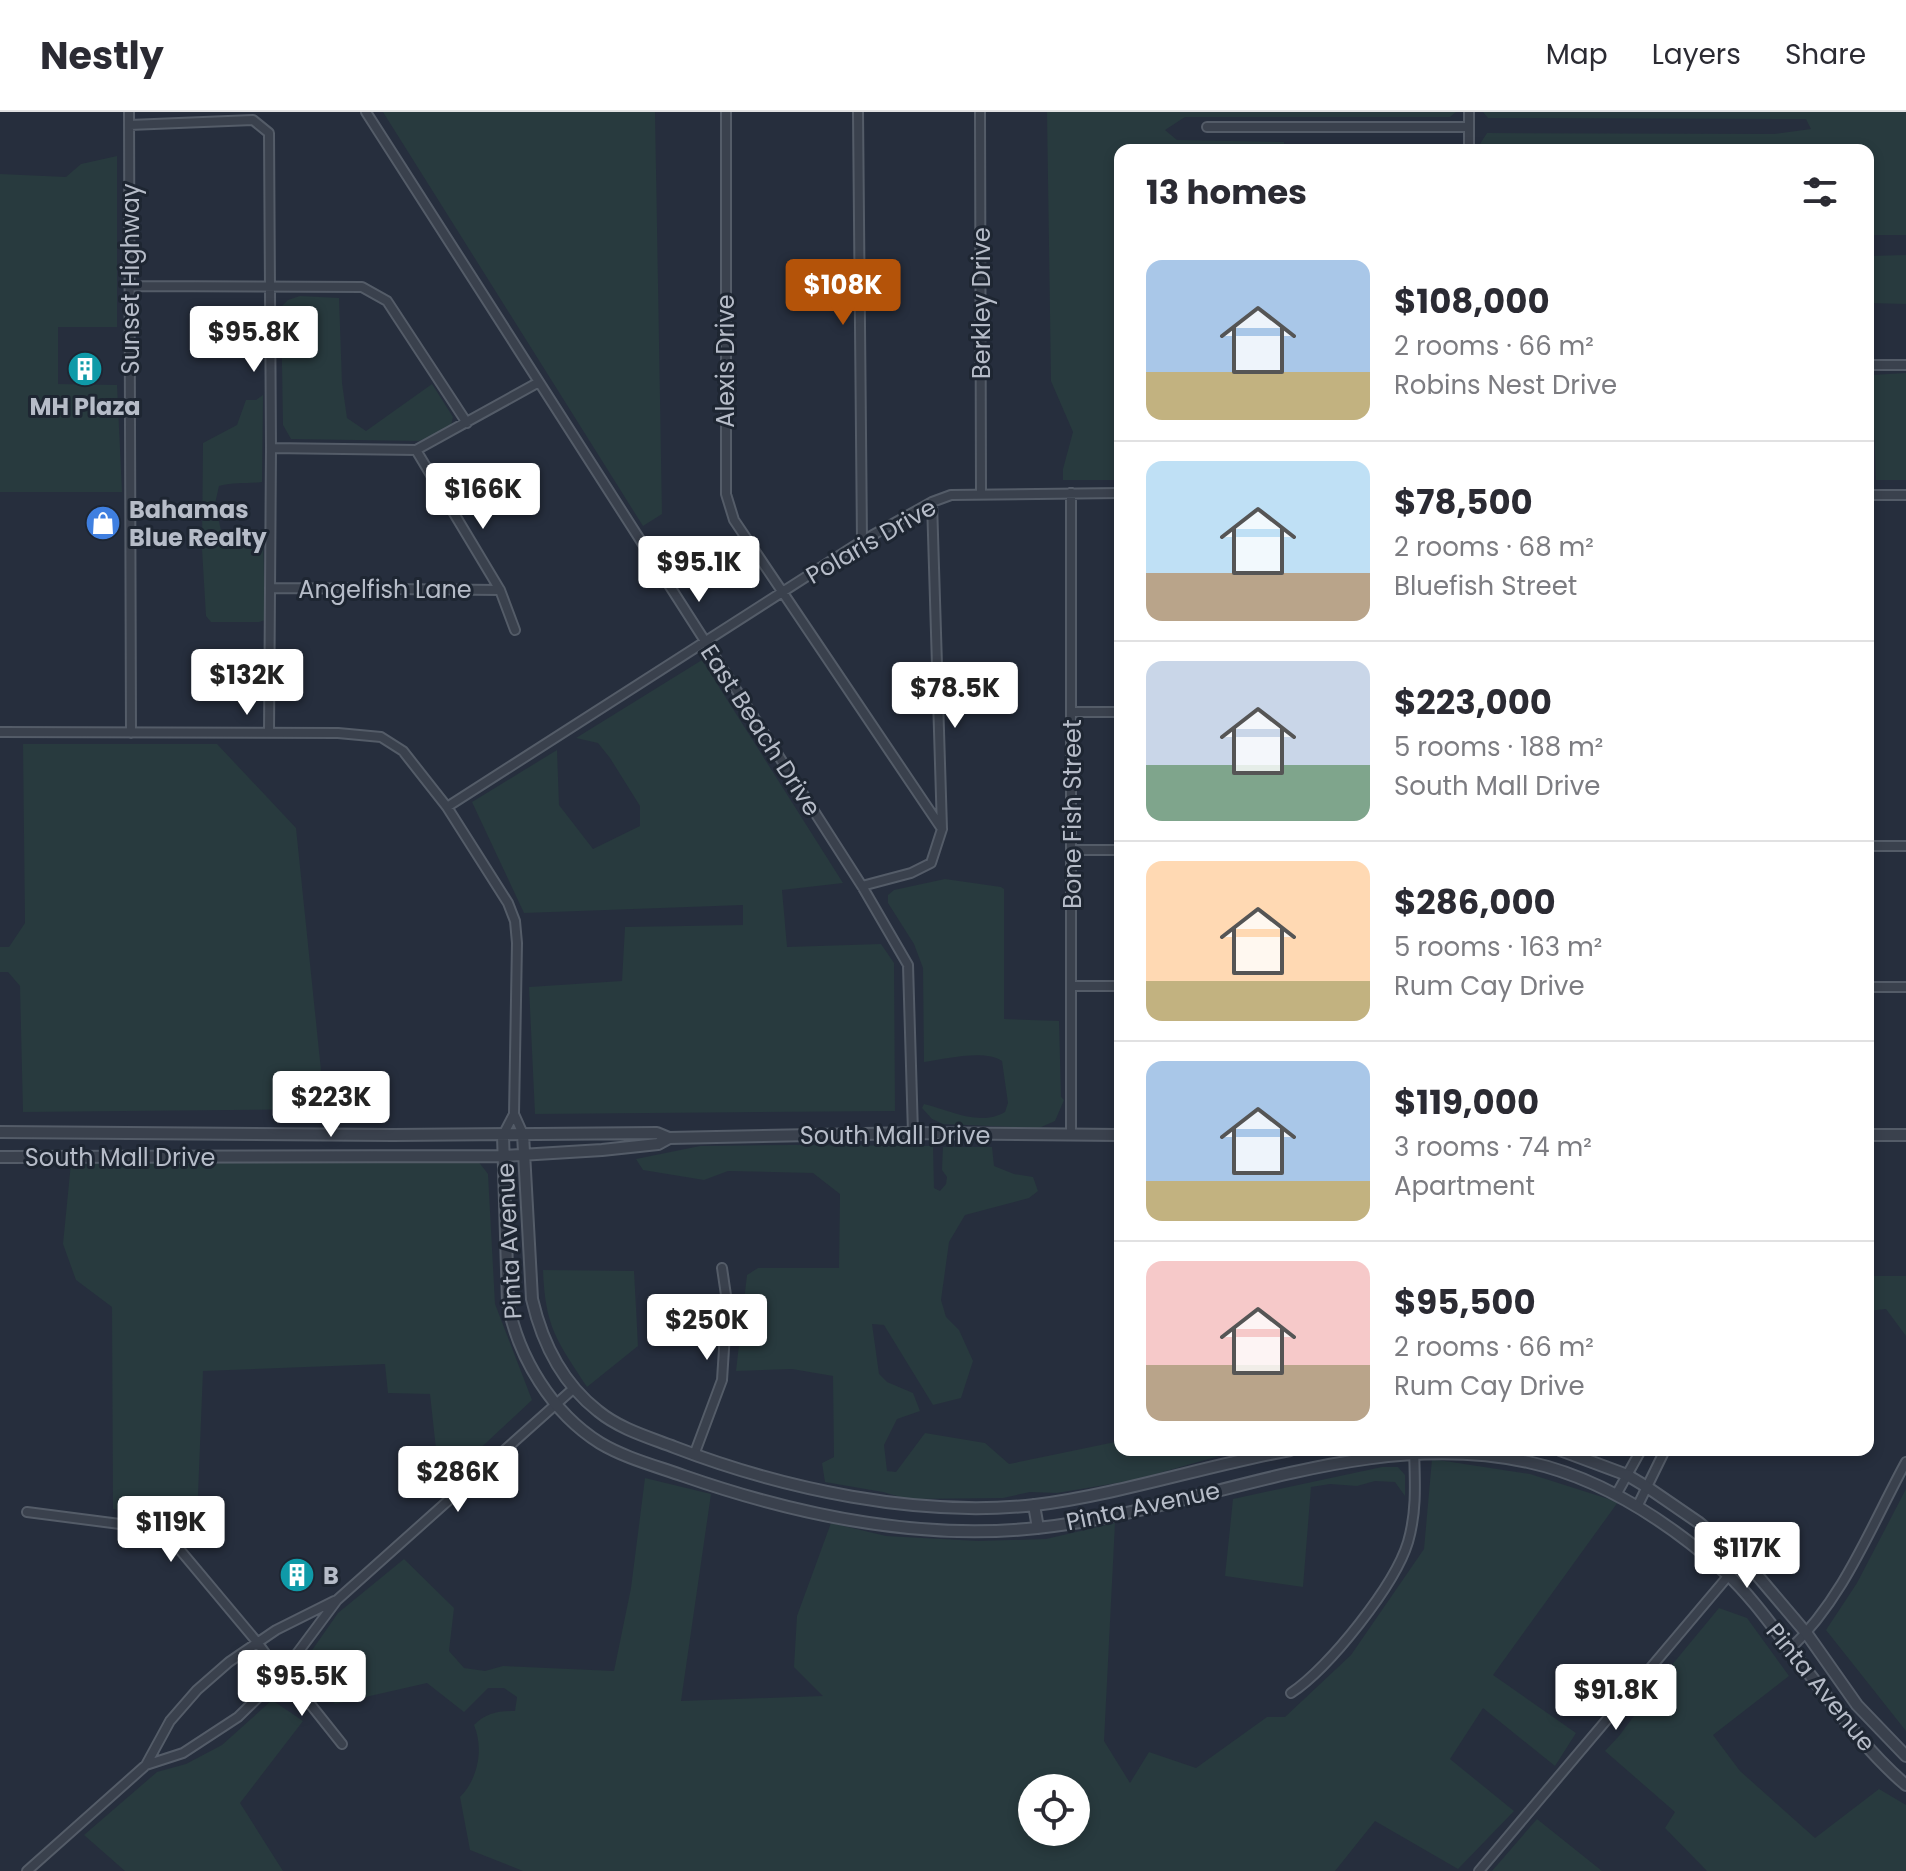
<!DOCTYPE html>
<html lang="en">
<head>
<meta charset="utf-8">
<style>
	:root { --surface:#fff; --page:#f7f7f7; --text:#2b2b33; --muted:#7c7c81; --line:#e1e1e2; --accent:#b45309 }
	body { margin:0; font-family:Poppins,sans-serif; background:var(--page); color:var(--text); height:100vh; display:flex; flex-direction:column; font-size:30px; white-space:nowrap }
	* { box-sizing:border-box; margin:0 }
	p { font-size:26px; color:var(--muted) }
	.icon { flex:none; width:44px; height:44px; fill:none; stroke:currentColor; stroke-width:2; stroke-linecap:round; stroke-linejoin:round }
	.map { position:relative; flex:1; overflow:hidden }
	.sheet { position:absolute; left:1114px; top:32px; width:760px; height:1312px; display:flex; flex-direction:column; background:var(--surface); border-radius:16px; box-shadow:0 4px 12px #0003 }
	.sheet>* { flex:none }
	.buttons { position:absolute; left:1018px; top:1662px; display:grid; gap:16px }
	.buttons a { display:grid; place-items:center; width:72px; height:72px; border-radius:50%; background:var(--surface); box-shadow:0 4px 12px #0003; font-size:40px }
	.price { position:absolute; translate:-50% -68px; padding:0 18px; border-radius:8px; background:#fff; color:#222; font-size:26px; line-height:52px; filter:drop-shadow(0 2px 4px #0008) }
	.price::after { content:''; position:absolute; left:50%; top:48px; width:24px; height:18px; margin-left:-12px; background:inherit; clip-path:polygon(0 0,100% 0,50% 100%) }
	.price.current { background:var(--accent); color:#fff }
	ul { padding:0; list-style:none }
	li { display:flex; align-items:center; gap:24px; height:200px; padding:0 32px }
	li+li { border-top:2px solid var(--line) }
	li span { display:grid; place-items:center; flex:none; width:224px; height:160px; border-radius:16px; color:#555 }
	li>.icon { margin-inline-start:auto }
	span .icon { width:96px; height:96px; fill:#fffc; stroke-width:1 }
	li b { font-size:34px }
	h2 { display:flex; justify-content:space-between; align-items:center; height:96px; padding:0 32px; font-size:34px }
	header { display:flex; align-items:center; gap:48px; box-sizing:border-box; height:112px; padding:0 40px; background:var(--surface); border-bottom:2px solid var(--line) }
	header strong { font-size:38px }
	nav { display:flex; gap:44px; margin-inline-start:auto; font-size:28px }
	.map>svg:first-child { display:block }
</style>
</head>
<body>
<header>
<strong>Nestly</strong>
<nav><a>Map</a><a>Layers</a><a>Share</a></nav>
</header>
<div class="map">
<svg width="1906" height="1759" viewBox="0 0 1906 1759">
	<rect width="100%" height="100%" fill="#262e3d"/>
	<!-- green -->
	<path fill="#283a3e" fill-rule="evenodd" d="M383 0H655L662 402 643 414Z
		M1047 0H1456L1450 5H1185L1165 18 1177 28 1284 30 1285 38H1120V368H1063V357L1073 320 1051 269Z
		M1483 0H1906V123H1868V38H1480V32L1487 21 1774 22 1811 17 1806 7 1488 6Z
		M117 44V215H58V272L117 273 122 380H0V62L66 65 81 52Z
		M1906 143V192L1868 191V144Z
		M300 184 339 186 342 271 347 306 366 319 432 272 453 305 450 317 419 329 291 327 283 313 281 195 288 188Z
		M1906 261V368H1876L1872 263Z
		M263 283 262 370C247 372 235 370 219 374L215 392 223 427 236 431 253 417 263 420 265 508 259 510H211L206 504 202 437 203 331 237 313 246 288H256Z
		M702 548 843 771 782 778 787 835 881 832 894 851 895 999 535 1002 529 875 622 869 625 815 743 813V793L524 801 472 690 557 638 559 693 593 737 640 714V694L610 646 598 631 576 626Z
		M23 632H217L296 716 325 997 23 1000 20 874 8 860H0V835H9L25 811Z
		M945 767 1001 775 1004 777V907L1059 909 1061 985 1064 988 1055 1009 1039 1016 943 1012 932 1007 922 996 924 992C949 998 980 1015 1005 1000L1008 991 1002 949C985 937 944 947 924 950L923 856 914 832 888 791V783L894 778Z
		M792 1033 933 1034 934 1076 940 1079 946 1072 947 1065 942 1058 943 1035H992L994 1054 1014 1062 1033 1065 1038 1079 1029 1086 965 1103 949 1130 941 1188 946 1205 959 1218 973 1249 961 1286 933 1293 884 1213 872 1212 879 1262 887 1270 913 1281 920 1299 897 1307 884 1333 887 1359 896 1360 925 1321 985 1331 1009 1352 1120 1329V1338H1240L1135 1368 1057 1381 1030 1380 1003 1386 907 1387 883 1380 825 1370 822 1351 834 1345 833 1264 792 1257 736 1259 747 1163 758 1156H839L840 1082 813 1061 728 1059 704 1068 643 1058 636 1047 700 1034Z
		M478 1049 488 1062 495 1192 532 1288 440 1374 430 1282 388 1281 385 1252 203 1259 196 1432 154 1406 113 1397 112 1195 76 1168 63 1132 71 1051Z
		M543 1158 634 1159 638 1234 587 1275C557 1229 545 1215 543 1158Z
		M1868 1164H1906V1224L1886 1197 1868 1199Z
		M1432 1347 1530 1362 1618 1390 1493 1563 1576 1621 1555 1654 1483 1596 1450 1647 1514 1699 1458 1757 1375 1709 1335 1759H523L470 1738 460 1685C478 1667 484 1637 474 1613 486 1601 498 1599 515 1599L517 1585 504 1576H488L464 1600 427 1571 335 1592 301 1554 338 1501 404 1447 454 1496 449 1539 464 1556 485 1559 503 1554 614 1559 631 1476 645 1366 711 1382 681 1589 823 1584 794 1555 797 1504 831 1411 886 1424 978 1429 1046 1427 1115 1411 1104 1629 1130 1671 1149 1640 1196 1656 1267 1605H1285L1351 1543 1424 1437ZM1032 1676H1076V1720H1032Z
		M1382 1355H1398L1405 1363V1384L1395 1370 1375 1369 1357 1374 1330 1372 1311 1375 1303 1475 1225 1464 1233 1387Z
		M1906 1377V1619L1826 1518 1857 1471Z
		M1719 1496 1747 1506 1789 1564 1713 1623 1740 1659 1815 1726 1879 1677 1906 1693V1759H1707L1665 1716 1675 1700 1605 1639 1619 1624 1671 1554Z
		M272 1588 303 1609 240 1691 283 1759H125L84 1723 157 1660 186 1652 222 1633Z
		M1537 1707 1602 1759H1492Z"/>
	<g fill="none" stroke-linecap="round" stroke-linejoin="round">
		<defs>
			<path id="minor" d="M129 0 131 621
				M366 0 862 774 908 853 913 1021
				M726 0V382L734 408 942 717
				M858 0 862 429
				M980 0 981 381
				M1469 0V38
				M129 13 253 8 269 21 271 336 269 621
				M1207 15H1469
				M131 174 362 175 387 189 467 311
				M1868 253H1906
				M271 336 416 338 539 270
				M416 338 500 478 515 518
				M1868 383H1906
				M270 476 500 478
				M1073 600H1120
				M0 620 338 621 381 625 403 639 447 695 508 791 515 809 517 831 514 1002 523 1022
				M447 695 862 429 932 390 951 383 1120 381
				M1868 734H1906
				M1072 738H1120
				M862 774 911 761 931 751 942 717 932 390
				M1071 874H1120
				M1868 875H1906
				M503 1023 514 1002
				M1071 1023V381
				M694 1343 722 1268 727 1190 722 1156
				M1616 1383 1641 1338
				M1637 1395 1665 1338
				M27 1400 143 1415 170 1426 257 1530 281 1563 307 1588 342 1632
				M1790 1537C1844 1486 1871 1414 1906 1350
				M1291 1581C1329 1556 1395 1473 1408 1430 1417 1399 1415 1370 1414 1338
				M146 1653 183 1641 238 1605 281 1563 337 1488 573 1277
				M27 1759 146 1653 170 1609 197 1578 229 1550 276 1518 334 1489
				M1479 1759 1729 1463"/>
			<path id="tertiary" d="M0 1020 393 1023 657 1021 669 1026 913 1021 1120 1023
				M523 1022 532 1187C542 1230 562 1271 598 1299 620 1317 648 1325 674 1335 783 1377 918 1406 1035 1393 1121 1382 1204 1354 1290 1338
				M503 1023 508 1191C518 1245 552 1301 600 1331 625 1346 656 1354 684 1364 796 1403 917 1429 1037 1416 1201 1399 1360 1314 1528 1350 1602 1366 1670 1411 1726 1461 1749 1482 1770 1511 1789 1536 1827 1583 1860 1634 1906 1673
				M1868 1023H1906
				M0 1045 503 1044 602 1038 658 1032 669 1026
				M1560 1338 1627 1363 1647 1375 1698 1410 1746 1450 1807 1522 1857 1593 1906 1644
				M1034 1393 1038 1416"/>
		</defs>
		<!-- minor casing -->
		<use href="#minor" stroke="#545c68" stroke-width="12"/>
		<!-- tertiary casing -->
		<use href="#tertiary" stroke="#545c68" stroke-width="14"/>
		<!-- minor -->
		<use href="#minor" stroke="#3a414d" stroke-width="8"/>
		<!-- tertiary -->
		<use href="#tertiary" stroke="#3a414d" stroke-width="10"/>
	</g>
	<!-- icons -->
	<defs>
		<symbol id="building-disc" viewBox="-11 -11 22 22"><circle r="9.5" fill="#0f9aa8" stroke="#1e2632"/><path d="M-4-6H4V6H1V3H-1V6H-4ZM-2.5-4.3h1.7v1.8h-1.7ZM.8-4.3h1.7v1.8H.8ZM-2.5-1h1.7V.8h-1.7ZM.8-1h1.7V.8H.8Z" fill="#fff"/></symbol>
		<symbol id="shop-disc" viewBox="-11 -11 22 22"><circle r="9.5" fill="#3f7fe0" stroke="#1e2632"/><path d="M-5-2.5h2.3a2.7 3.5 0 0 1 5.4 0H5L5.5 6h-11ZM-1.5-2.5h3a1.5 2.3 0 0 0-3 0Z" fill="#fff"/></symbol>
	</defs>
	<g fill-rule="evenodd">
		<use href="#building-disc" x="65" y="237" width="40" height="40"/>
		<use href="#shop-disc" x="83" y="391" width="40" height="40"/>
		<use href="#building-disc" x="277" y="1443" width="40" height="40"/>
	</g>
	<g text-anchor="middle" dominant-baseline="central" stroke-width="6" stroke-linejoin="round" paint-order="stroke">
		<!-- street labels -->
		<g font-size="24" fill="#b6bcc8" stroke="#1e2632">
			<text transform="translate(130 167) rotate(-90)">Sunset Highway</text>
			<text transform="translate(981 191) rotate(-90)">Berkley Drive</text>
			<text transform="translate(725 249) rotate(-90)">Alexis Drive</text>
			<text transform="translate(871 429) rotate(-30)">Polaris Drive</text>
			<text x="385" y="477">Angelfish Lane</text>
			<text transform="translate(761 618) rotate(57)">East Beach Drive</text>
			<text transform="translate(1072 702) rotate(-90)">Bone Fish Street</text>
			<text x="895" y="1023">South Mall Drive</text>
			<text x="120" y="1045">South Mall Drive</text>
			<text transform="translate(509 1129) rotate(-93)">Pinta Avenue</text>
			<text transform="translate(1143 1394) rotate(-12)">Pinta Avenue</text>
			<text transform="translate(1821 1575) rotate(51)">Pinta Avenue</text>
		</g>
		<!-- poi labels -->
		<g font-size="24" font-weight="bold" fill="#b6bcc8" stroke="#1e2632" text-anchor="start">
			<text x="85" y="294" text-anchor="middle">MH Plaza</text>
			<text x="129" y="397">Bahamas<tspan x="129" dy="28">Blue Realty</tspan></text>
			<text x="323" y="1463">B</text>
		</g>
	</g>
</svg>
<div class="buttons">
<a><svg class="icon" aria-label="locate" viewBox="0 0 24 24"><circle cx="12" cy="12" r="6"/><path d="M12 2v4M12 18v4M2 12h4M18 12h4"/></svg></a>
</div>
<b class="price current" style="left:843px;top:215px">$108K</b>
<b class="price" style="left:254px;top:262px">$95.8K</b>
<b class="price" style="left:483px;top:419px">$166K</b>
<b class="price" style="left:699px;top:492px">$95.1K</b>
<b class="price" style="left:247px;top:605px">$132K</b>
<b class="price" style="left:955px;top:618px">$78.5K</b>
<b class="price" style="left:331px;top:1027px">$223K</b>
<b class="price" style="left:707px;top:1250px">$250K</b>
<b class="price" style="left:458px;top:1402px">$286K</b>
<b class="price" style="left:171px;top:1452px">$119K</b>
<b class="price" style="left:1747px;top:1478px">$117K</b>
<b class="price" style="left:302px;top:1606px">$95.5K</b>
<b class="price" style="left:1616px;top:1620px">$91.8K</b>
<section class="sheet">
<h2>13 homes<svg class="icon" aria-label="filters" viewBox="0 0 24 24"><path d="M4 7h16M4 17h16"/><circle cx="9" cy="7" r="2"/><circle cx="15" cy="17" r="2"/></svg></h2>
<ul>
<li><span style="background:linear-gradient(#a9c7e8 70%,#c2b280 0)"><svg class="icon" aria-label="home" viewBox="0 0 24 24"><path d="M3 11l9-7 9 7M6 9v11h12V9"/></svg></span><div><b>$108,000</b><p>2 rooms · 66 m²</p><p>Robins Nest Drive</p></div></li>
<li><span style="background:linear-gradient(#bfe0f5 70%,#b9a48a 0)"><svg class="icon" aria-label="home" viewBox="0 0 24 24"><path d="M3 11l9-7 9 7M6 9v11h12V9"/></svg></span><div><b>$78,500</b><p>2 rooms · 68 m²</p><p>Bluefish Street</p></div></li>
<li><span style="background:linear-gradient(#c9d6e8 65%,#7fa58c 0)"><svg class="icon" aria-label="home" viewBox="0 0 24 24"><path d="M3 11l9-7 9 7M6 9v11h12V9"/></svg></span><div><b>$223,000</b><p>5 rooms · 188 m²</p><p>South Mall Drive</p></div></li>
<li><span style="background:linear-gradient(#ffd9b3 75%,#c2b280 0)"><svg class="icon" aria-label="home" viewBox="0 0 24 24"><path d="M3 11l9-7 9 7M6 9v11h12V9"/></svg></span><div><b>$286,000</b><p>5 rooms · 163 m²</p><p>Rum Cay Drive</p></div></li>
<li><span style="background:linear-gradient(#a9c7e8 75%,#c2b280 0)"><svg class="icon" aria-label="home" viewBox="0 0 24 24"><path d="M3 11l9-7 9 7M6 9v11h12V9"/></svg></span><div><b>$119,000</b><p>3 rooms · 74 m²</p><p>Apartment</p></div></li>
<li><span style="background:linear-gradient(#f6c9c9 65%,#b9a48a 0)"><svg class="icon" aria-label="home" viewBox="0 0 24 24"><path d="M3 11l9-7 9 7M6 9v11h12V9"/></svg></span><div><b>$95,500</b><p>2 rooms · 66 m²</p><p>Rum Cay Drive</p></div></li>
</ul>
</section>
</div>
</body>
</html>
